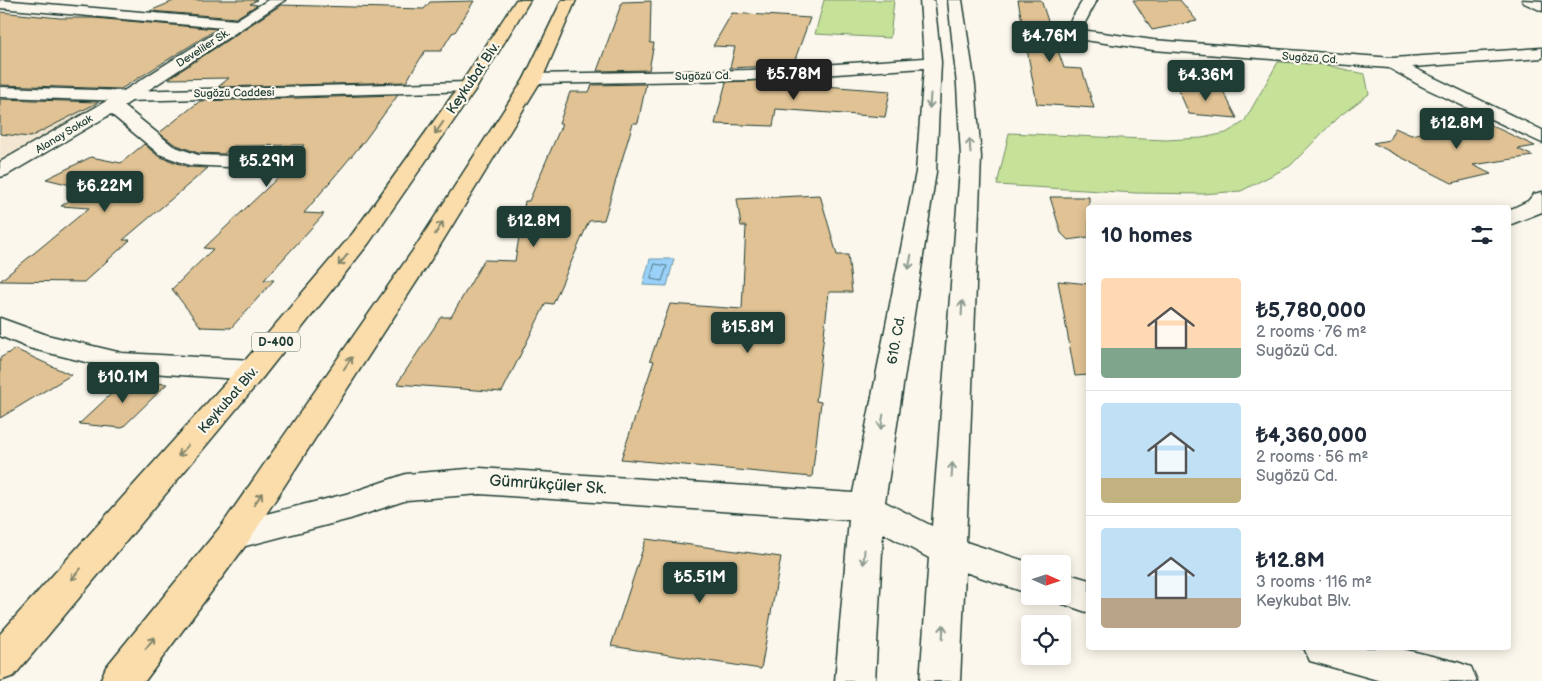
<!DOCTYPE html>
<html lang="en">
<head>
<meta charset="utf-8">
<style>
	:root { --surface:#fff; --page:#f6f6f7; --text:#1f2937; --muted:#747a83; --line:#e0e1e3; --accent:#1f3d34 }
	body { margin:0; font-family:"Balsamiq Sans",sans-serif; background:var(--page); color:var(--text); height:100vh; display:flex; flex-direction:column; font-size:19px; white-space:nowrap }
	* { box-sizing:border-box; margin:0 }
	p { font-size:16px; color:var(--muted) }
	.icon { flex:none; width:28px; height:28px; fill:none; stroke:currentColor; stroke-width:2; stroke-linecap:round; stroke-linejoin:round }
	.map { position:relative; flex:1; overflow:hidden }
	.sheet { position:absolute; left:1086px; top:205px; width:425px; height:445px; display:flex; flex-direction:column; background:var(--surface); border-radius:5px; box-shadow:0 2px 12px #0003 }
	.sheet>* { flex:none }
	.needle { width:32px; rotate:93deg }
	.tools { position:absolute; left:1021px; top:555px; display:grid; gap:10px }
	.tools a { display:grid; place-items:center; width:50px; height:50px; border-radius:5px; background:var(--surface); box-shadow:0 2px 12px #0003; font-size:25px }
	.price { position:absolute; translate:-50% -42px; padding:0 11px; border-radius:5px; background:var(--accent); color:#fff; font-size:16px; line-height:32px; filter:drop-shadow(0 1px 2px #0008) }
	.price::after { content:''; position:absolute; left:50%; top:30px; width:15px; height:11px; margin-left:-8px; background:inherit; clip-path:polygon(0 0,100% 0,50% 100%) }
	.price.current { background:#222; color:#fff }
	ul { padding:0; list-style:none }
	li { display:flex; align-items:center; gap:15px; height:125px; padding:0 15px }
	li+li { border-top:1px solid var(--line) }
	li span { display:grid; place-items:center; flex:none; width:140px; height:100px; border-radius:5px; color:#555 }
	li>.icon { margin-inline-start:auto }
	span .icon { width:60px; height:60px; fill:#fffc; stroke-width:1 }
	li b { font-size:21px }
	h2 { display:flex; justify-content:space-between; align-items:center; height:60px; padding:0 15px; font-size:21px }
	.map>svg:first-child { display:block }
</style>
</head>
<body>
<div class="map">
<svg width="1542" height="681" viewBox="0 0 1542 681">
	<rect width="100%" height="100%" fill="#fbf7ec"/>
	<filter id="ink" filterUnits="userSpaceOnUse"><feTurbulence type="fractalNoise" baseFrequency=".02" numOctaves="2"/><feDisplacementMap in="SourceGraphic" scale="10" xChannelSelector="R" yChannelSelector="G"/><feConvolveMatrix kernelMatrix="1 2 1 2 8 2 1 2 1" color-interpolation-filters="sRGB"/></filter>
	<g filter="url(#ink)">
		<!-- built -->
		<path fill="#f3e7d2" d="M0 102 98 106 0 163Z"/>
		<!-- green -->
		<path fill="#c6e198" stroke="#728f66" d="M824 0H894L890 38 815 34Z
			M1278 62 1326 65 1365 74 1369 94 1337 118 1290 166 1241 191 1203 194 1136 193 997 185 1009 133 1166 140 1202 138 1226 133 1244 122Z"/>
		<!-- water -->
		<path fill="#9ad1f9" stroke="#6996aa" d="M650 259H674L667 286 643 285Z"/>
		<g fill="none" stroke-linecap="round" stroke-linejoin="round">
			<!-- shore -->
			<path stroke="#507883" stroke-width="1" d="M655 264 667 266 662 281 651 279Z"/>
		</g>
		<!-- building -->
		<path fill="#e0c294" stroke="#1f3d34" d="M176 0H257L250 4 257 5 236 18 150 11Z
			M1018 0H1041L1050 27 1042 29 1039 34 1043 38 1054 39 1064 68 1082 69 1094 108 1037 104Z
			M1133 0H1180L1197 21 1152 30Z
			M474 1 455 32 452 33 441 51H425L406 82 218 87 229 78 168 79 281 5 424 9 430 2Z
			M651 1 650 43H654L649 70 597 71 622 2Z
			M0 12 60 18H94L217 29 121 89 0 85Z
			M732 13 810 18 793 65 730 68 735 47 713 46Z
			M788 79 786 83 890 91 885 117 776 109 773 126 715 124 726 82Z
			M646 84 638 123H633L604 220 589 221 553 304 546 303 502 392 397 384 441 317H451L484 260 515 261 525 201H529L562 124H559L570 92H589L592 85Z
			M1177 86 1222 89 1237 118 1189 114Z
			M398 95 365 140 304 213 324 214 264 280H274L231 328 201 327 172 289 213 249 204 248 288 168H282L304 145 233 146 224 154 198 153 174 144 159 133 200 101Z
			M0 99 99 102 30 137 0 134Z
			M1482 121 1535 146 1518 149 1533 156 1473 165 1491 174 1452 183 1373 143 1389 140 1395 128 1411 135Z
			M144 144 158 156 188 167 208 168 123 240H130L84 282 0 281 89 208 61 206 87 189 46 179 91 157 121 163Z
			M820 195 837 255H848L852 292H829L816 401 821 402 812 477 621 459 654 361 650 360 670 304 742 309 746 226H741L737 199Z
			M1050 197H1089V237L1068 240 1061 233Z
			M1058 281 1089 284V375L1075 376Z
			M15 349 71 375 0 418V358Z
			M126 380 167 384 122 428 79 424Z
			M646 539 781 557 761 669 611 646Z"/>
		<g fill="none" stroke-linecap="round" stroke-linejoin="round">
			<defs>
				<path id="minor" d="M0 0 236 20 268 0H285L124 106 173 146 198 155 267 157 274 159 277 163 274 167 267 169 189 165 159 154 111 114 7 175 0 177V162L122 92 223 28 0 8Z
					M920 0H934L941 62 936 172 885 502 932 526 961 157 957 85 948 0H962L975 85 981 157 966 542 1034 564H1030V594L965 572 960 681H920L929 558 883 533 875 681H835L849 520 480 494 407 500 350 519 234 549 222 545 216 535 222 525 350 493 406 474 480 468 853 493 916 172 924 68 750 80 533 84 527 83 524 79 527 75 533 74 750 70 924 58Z
					M1083 0H1097L1081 30 1153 40 1393 58 1542 48V58L1412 67 1542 130V143L1423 87 1389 68 1153 50 1071 38 1043 36 1040 33 1043 30 1066 28Z
					M1522 0 1542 1V11L1524 3Z
					M1542 192V212L1509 225V210L1528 201 1534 194Z
					M0 318 47 335 122 353 253 360 263 363 267 370 263 377 253 380 122 371 29 348 0 336Z
					M1062 572 1089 580V613L1049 599 1047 596H1062Z
					M1304 648H1398L1457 662 1471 667 1477 681H1381L1310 661Z"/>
				<path id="tertiary" d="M468 82 474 83 477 87 474 91 128 101 0 97V87L128 91Z"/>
				<path id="trunk" d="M516 0H530L477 87 369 243 263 377 14 676 0 681V634L243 363 353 233 460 85Z
					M562 0H576L542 79 439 247 246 545 145 681H100L106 667 222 525 416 246 524 79Z"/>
			</defs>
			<!-- minor casing -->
			<use href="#minor" stroke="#1f3d34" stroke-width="3"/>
			<!-- tertiary casing -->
			<use href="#tertiary" stroke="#1f3d34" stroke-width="3"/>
			<!-- trunk casing -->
			<use href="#trunk" stroke="#1f3d34" stroke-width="3"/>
			<!-- minor -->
			<use href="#minor" fill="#fbf7ec" fill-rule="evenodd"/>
			<!-- tertiary -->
			<use href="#tertiary" fill="#fbf7ec" fill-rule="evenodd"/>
			<!-- trunk -->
			<use href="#trunk" fill="#fbddab" fill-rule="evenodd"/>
		</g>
		<!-- one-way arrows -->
		<defs><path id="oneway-shaft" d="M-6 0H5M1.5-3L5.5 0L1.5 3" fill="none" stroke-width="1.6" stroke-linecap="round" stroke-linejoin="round" transform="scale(1.25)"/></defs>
		<g stroke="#8d9a90">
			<use href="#oneway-shaft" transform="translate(930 101) rotate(94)"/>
			<use href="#oneway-shaft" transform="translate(970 146) rotate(-94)"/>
			<use href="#oneway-shaft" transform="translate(910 262) rotate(100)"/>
			<use href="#oneway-shaft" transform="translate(962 308) rotate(-87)"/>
			<use href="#oneway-shaft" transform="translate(882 422) rotate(100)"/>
			<use href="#oneway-shaft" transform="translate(952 470) rotate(-87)"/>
			<use href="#oneway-shaft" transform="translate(864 557) rotate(94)"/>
			<use href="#oneway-shaft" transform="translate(943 632) rotate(-87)"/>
		</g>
		<g stroke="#82856a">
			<use href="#oneway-shaft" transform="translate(439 128) rotate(125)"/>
			<use href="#oneway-shaft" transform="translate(439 228) rotate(-58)"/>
			<use href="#oneway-shaft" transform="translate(343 260) rotate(129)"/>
			<use href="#oneway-shaft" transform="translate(348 363) rotate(-56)"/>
			<use href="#oneway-shaft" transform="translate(183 451) rotate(131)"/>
			<use href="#oneway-shaft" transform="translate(258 499) rotate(-56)"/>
			<use href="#oneway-shaft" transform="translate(76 574) rotate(131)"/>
			<use href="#oneway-shaft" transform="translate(150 643) rotate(-52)"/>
		</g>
	</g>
	<g text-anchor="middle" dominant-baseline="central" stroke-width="4.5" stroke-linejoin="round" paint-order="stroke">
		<!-- far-street labels -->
		<g font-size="11" fill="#1f3d34" stroke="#fbf7ec">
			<text transform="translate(203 48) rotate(-33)">Develiler Sk.</text>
			<text transform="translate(1310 58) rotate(4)">Sugözü Cd.</text>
			<text transform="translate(703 76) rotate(-1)">Sugözü Cd.</text>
			<text transform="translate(234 93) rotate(-1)">Sugözü Caddesi</text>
			<text transform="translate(64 134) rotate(-31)">Alanay Sokak</text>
		</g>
		<!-- shield labels -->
		<rect fill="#fbf7ec" stroke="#61756b" stroke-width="1" x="252" y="332.5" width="48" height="19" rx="4"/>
		<g font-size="12" font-weight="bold" fill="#1f3d34">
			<text x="276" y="342">D-400</text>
		</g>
		<!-- street labels -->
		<g font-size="14" fill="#1f3d34" stroke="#fbf7ec">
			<text transform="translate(473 78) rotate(-56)">Keykubat Blv.</text>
			<text transform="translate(896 340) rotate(-80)">610. Cd.</text>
			<text transform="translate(228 400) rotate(-49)">Keykubat Blv.</text>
		</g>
		<!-- near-street labels -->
		<g font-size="16" fill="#1f3d34" stroke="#fbf7ec">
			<text transform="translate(548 485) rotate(4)">Gümrükçüler Sk.</text>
		</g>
	</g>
</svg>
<div class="tools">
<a><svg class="needle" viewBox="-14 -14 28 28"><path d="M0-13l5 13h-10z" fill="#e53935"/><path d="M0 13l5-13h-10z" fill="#747a83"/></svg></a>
<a><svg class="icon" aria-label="locate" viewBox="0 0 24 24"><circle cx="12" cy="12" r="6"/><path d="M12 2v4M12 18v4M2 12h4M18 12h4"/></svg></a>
</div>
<b class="price" style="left:1050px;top:63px">₺4.76M</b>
<b class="price current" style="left:794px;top:101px">₺5.78M</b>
<b class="price" style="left:1206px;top:102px">₺4.36M</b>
<b class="price" style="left:1457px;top:150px">₺12.8M</b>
<b class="price" style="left:267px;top:188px">₺5.29M</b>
<b class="price" style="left:105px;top:213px">₺6.22M</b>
<b class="price" style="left:534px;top:248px">₺12.8M</b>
<b class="price" style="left:748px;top:354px">₺15.8M</b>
<b class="price" style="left:123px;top:404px">₺10.1M</b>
<b class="price" style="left:700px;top:604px">₺5.51M</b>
<section class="sheet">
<h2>10 homes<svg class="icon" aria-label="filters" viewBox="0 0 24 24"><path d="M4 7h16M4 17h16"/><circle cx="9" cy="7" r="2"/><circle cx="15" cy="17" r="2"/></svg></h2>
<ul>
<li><span style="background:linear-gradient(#ffd9b3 70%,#7fa58c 0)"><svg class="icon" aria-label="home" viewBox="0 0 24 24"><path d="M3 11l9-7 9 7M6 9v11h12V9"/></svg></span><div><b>₺5,780,000</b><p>2 rooms · 76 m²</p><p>Sugözü Cd.</p></div></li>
<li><span style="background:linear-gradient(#bfe0f5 75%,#c2b280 0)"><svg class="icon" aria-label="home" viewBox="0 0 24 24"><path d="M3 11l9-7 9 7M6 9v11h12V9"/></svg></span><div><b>₺4,360,000</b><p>2 rooms · 56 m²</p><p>Sugözü Cd.</p></div></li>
<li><span style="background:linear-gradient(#bfe0f5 70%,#b9a48a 0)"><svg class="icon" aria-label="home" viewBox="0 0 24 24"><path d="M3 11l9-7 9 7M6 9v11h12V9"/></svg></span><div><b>₺12.8M</b><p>3 rooms · 116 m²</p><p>Keykubat Blv.</p></div></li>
</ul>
</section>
</div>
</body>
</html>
